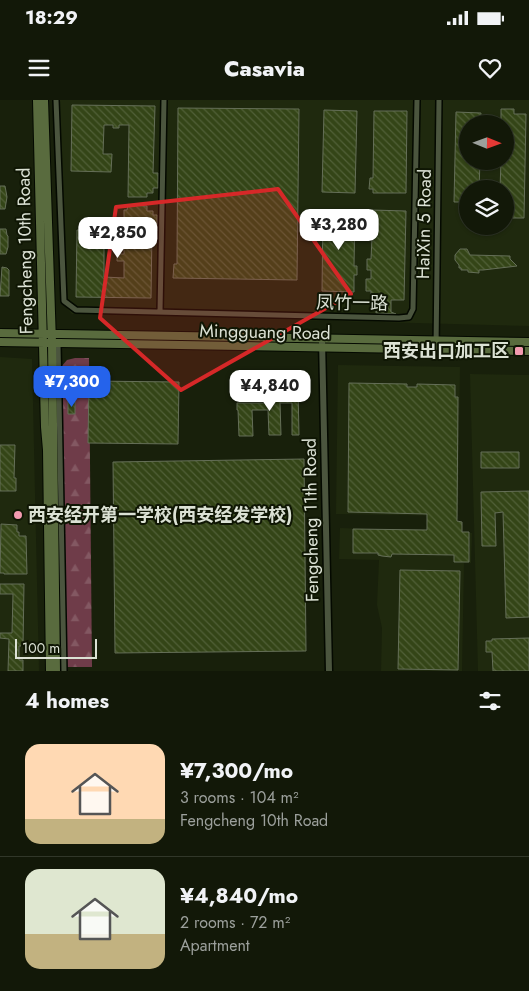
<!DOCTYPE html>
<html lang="en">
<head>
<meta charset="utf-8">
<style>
	:root { --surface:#121808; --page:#1b2112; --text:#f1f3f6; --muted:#9ca09c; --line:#313729; --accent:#2563eb }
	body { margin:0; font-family:Jost,"Noto Sans SC",sans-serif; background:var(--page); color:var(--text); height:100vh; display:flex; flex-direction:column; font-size:19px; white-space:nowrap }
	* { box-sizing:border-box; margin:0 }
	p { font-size:16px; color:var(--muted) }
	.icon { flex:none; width:28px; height:28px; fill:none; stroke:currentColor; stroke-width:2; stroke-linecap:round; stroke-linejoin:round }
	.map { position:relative; height:571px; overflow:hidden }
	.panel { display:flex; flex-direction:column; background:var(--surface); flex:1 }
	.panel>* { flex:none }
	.needle { width:32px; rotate:91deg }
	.controls { position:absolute; left:459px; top:15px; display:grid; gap:10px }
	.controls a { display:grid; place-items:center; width:55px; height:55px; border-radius:50%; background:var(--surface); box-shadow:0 1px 4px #0004,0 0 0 1px var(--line); font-size:25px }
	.scale { position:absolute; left:15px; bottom:12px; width:82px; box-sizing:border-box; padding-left:5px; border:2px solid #dbe1d4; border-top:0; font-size:14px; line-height:18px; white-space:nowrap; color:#dbe1d4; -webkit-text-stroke:4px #0f1604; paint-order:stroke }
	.price { position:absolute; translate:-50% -42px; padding:0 11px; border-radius:10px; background:#fff; color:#222; font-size:16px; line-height:32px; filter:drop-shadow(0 1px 2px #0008) }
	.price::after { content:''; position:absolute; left:50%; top:30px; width:15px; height:11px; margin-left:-8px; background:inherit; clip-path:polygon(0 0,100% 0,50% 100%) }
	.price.on { background:var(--accent); color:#fff }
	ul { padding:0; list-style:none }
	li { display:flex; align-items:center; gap:15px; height:125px; padding:0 25px }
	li+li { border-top:1px solid var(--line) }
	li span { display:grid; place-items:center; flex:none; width:140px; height:100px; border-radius:15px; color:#555 }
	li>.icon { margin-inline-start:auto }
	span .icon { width:60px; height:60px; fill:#fffc; stroke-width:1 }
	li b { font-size:21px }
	h2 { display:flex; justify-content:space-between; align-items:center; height:60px; padding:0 25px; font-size:21px }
	.status { display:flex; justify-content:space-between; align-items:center; height:35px; padding:0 25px; background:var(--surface); direction:ltr }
	.status svg { height:14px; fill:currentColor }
	header { display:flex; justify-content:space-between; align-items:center; height:65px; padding:0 25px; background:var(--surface); font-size:22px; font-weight:800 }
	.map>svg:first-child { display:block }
</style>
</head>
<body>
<div class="status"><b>18:29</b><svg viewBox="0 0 49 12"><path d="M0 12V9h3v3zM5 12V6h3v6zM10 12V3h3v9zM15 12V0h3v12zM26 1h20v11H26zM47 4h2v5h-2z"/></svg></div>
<header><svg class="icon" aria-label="menu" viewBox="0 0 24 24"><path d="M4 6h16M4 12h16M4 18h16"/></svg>Casavia<svg class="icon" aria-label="heart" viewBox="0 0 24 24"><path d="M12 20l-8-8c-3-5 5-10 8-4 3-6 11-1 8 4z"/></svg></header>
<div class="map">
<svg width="529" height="571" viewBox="0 0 529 571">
	<defs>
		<pattern id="forest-firs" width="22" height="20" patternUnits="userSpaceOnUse" patternTransform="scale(1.25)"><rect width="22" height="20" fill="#6f3c49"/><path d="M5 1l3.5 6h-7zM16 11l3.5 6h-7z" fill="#835862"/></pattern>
		<pattern id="building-back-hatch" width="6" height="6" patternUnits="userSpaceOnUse" patternTransform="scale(1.25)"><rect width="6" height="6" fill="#344517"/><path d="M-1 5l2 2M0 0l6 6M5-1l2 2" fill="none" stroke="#516038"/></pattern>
	</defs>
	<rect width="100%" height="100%" fill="#18200b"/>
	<!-- built -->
	<path fill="#1f290e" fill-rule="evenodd" d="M53 0H529V226L72 214 61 202ZM468 24H505V61H468ZM468 89H505V126H468Z
		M0 257 32 259 39 571H0Z
		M338 265 460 267 458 416 336 414Z
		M470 274 529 275V571H478Z
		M340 428 472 433 471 463H464L462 571H381L382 528 377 505 379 460 339 459Z"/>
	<!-- forest -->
	<path fill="url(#forest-firs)" d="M75 258H89L92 567H65L61 267 67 260Z"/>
	<!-- building -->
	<path fill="url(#building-back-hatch)" stroke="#656f58" d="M72 5 155 6 153 73H158V88H153V93H147V97H128L129 25H119V28H113V25H104L103 54H112L111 72 71 71Z
		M178 8 299 9 297 180 173 178 174 164H177Z
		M501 9H514V14H526L524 118H505V89H500L501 61H505V24H501Z
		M324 10 357 11 355 93 322 92Z
		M374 11H407L406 93H373V89H369L370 78H373Z
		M456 12 481 13 480 24H468V61H480L479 89H468V102H454Z
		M0 86H5L7 97 5 109H0Z
		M128 105 147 106V111H153V115H157V131H152L151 198 76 197 77 130H104V177L124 178V161H117V154H124V110H127Z
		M323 110H355L354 166H357V175H354V192L322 191Z
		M372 110 406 111 404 200H391V212L396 214 376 213V211L384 212V200H371V191H366V179H371V170H367V159H371L372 138H369V132H372Z
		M0 129H6L7 135 8 136V147L6 154H0Z
		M460 149H467L470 155 510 156V159L517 166 483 170H479V173L468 172V170H461V168H459V165L455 160V155Z
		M2 167 7 168 9 170V196H0Z
		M89 281 179 282 178 344 88 343Z
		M349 283 407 284V287H417V284L455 285V297H458L457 421 462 422V432H469V462H454V455L392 454 391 457 382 456 378 455V453H353V429L427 430V414L348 412Z
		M267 289H298L299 335H292V303H280L281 335H269L268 310H252L253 336H239L238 310H237V303H268Z
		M68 301H75V314H68Z
		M0 345H15L14 378H16V391H0Z
		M481 352H519V368H481Z
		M304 359 306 551 115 553 113 362Z
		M529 391V517L506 518 503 412 495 413 496 446H482L481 392Z
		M1 424 17 425V432H19V436H26L27 474H4V473H0Z
		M400 470 460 471 458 570 398 569Z
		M0 484H24L23 546H19V560H23V571H8L9 539 0 538V533H12L13 494H0Z
		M529 538V571H493L492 552H486V541H492V539Z"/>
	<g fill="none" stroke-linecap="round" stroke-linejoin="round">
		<defs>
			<path id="minor" d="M56 0 64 201 76 210 399 218 409 217 413 209 417 0
				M160 212 164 0
				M58 243 64 571
				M436 249 439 0"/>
			<path id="tertiary" d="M322 239 329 571"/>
			<path id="secondary" d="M37 0 45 327 47 350 50 571
				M44 0 52 243 56 571
				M0 233 529 242
				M0 242 529 251"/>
		</defs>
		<!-- minor casing -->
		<use href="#minor" stroke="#040900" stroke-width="8"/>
		<!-- tertiary casing -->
		<use href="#tertiary" stroke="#040900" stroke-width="9"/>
		<!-- secondary casing -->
		<use href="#secondary" stroke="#040900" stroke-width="10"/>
		<!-- minor -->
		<use href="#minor" stroke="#4b553e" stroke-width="5"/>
		<!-- tertiary -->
		<use href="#tertiary" stroke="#4b553e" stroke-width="6"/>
		<!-- secondary -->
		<use href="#secondary" stroke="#596b3e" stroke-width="8"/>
	</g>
	<!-- marked area -->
	<path fill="#d62828" fill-opacity="0.2" stroke="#d62828" stroke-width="4" stroke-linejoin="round" d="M278 89 351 194 181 290 100 218 116 107Z"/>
	<!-- markers -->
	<g fill="#f29aaf" stroke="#0f1604" stroke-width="2">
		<rect x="514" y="246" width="10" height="10" rx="2.5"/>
		<circle cx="18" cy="415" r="5"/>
	</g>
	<g text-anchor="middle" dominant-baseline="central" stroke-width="4" stroke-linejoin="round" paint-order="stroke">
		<!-- street labels -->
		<g font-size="18" fill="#dbe1d4" stroke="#0f1604">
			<text transform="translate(424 124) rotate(-89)">HaiXin 5 Road</text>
			<text transform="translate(25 151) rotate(-91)">Fengcheng 10th Road</text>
			<text transform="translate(352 203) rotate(1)">凤竹一路</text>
			<text transform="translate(265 232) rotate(1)">Mingguang Road</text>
			<text transform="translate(311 420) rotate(-91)">Fengcheng 11th Road</text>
		</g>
		<!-- poi labels -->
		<g font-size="18" font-weight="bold" fill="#dbe1d4" stroke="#0f1604" text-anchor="end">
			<text x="509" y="251">西安出口加工区</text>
			<text x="28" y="415" text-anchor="start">西安经开第一学校(西安经发学校)</text>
		</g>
	</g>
</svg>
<div class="controls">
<a><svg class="needle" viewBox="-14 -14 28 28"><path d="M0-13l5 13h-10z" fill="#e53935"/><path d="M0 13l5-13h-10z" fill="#9ca09c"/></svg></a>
<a><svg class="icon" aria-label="layers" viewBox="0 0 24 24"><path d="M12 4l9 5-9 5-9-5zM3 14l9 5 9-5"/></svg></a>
</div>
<div class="scale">100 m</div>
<b class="price" style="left:339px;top:151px">¥3,280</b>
<b class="price" style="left:118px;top:159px">¥2,850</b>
<b class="price on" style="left:72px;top:308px">¥7,300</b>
<b class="price" style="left:270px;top:312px">¥4,840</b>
</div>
<section class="panel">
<h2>4 homes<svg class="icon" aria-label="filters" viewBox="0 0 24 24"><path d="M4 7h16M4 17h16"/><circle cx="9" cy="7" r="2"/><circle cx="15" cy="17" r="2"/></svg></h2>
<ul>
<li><span style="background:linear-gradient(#ffd9b3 75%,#c2b280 0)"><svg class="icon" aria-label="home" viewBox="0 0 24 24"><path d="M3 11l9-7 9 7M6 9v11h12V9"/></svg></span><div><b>¥7,300/mo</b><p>3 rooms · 104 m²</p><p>Fengcheng 10th Road</p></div></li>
<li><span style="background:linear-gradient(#dfe7d0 65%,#c2b280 0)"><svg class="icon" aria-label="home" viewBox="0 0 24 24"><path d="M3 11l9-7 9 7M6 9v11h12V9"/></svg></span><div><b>¥4,840/mo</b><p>2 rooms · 72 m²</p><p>Apartment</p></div></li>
</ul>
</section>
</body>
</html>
